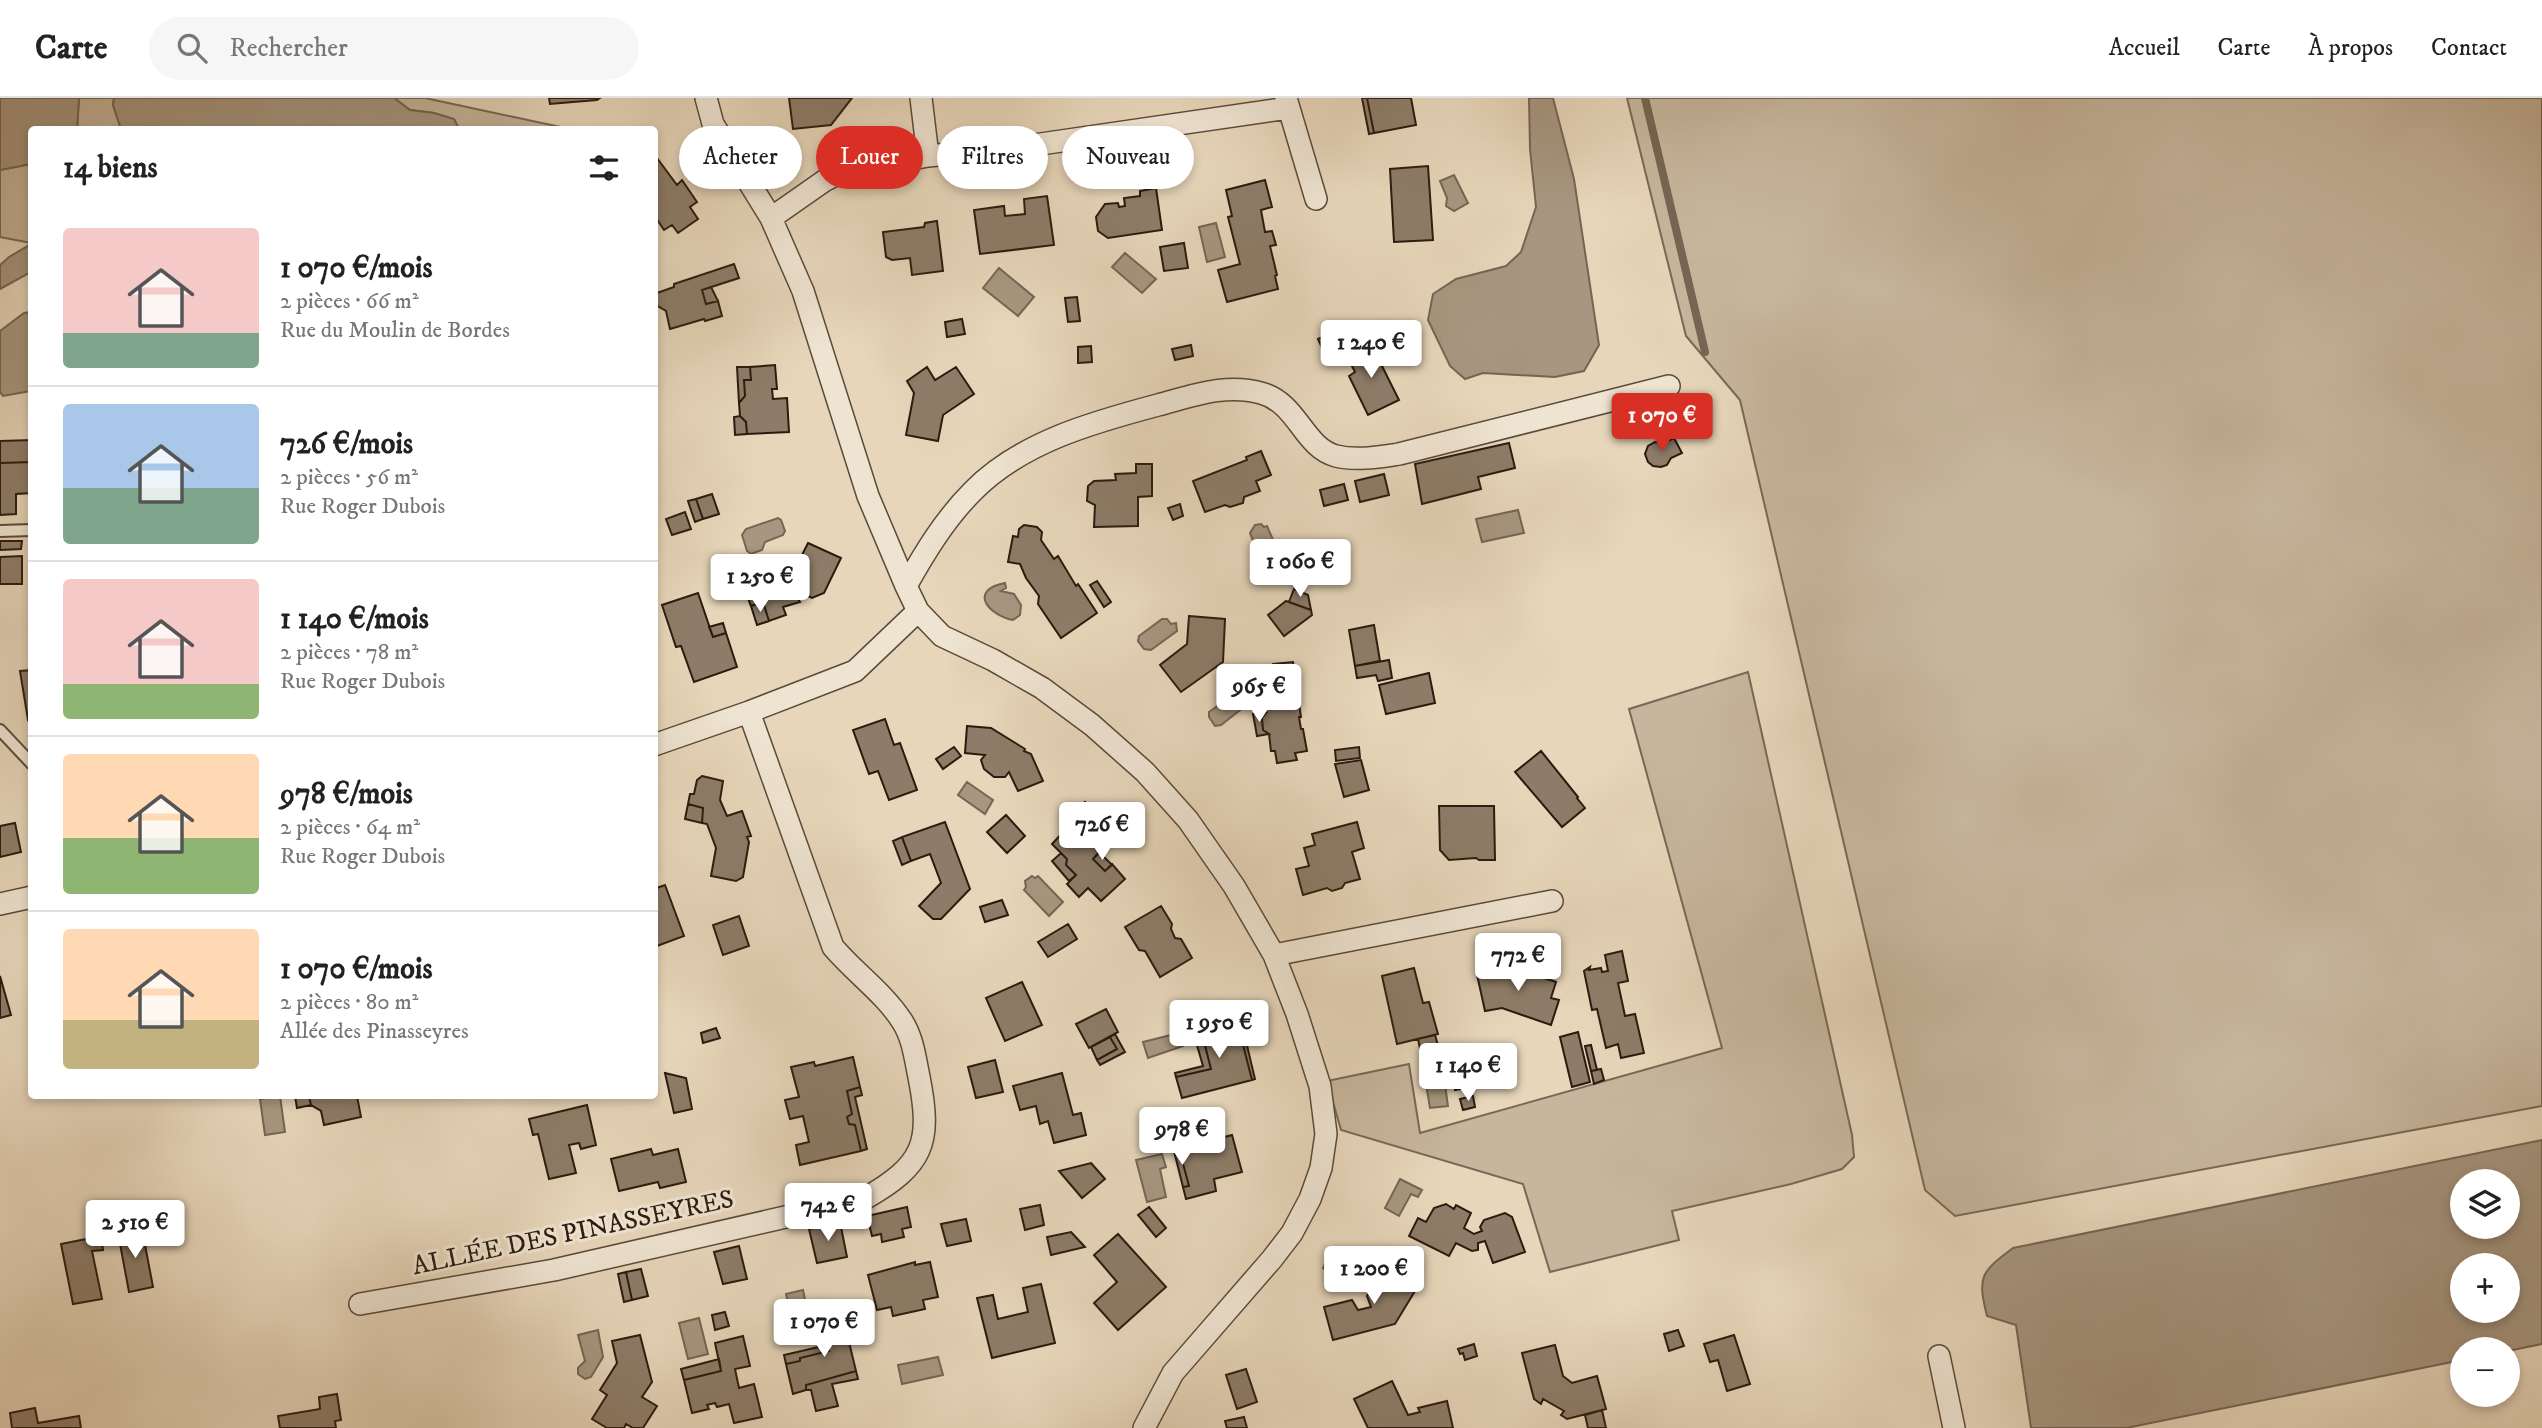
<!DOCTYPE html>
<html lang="fr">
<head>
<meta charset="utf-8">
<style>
	:root { --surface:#fff; --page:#f6f6f6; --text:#222; --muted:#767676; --line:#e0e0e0; --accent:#d93025 }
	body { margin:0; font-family:"IM FELL DW Pica",serif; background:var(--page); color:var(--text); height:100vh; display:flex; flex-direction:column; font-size:26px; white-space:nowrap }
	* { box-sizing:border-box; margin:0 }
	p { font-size:23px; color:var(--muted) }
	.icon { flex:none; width:38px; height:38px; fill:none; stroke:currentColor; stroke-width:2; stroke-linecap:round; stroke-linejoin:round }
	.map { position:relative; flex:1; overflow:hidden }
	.drawer { position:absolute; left:28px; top:28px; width:630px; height:973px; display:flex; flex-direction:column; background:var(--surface); border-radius:7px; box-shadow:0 4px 10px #0003 }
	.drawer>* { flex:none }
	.hud { position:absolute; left:679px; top:28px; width:665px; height:63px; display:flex; gap:14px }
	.fabs { position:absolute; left:2450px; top:1071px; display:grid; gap:14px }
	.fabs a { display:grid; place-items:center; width:70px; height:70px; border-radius:50%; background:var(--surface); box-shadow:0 4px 10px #0003; font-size:35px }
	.price { position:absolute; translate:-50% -60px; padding:0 16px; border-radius:7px; background:#fff; color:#222; font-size:23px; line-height:46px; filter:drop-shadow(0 2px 4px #0008) }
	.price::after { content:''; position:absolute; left:50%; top:42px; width:21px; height:16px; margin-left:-10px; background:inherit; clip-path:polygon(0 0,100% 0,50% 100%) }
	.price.selected { background:var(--accent); color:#fff }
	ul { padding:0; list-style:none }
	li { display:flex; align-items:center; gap:21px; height:175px; padding:0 35px }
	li+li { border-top:2px solid var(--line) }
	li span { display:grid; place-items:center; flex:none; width:196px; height:140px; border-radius:7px; color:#555 }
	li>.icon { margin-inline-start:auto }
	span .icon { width:84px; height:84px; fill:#fffc; stroke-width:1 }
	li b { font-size:30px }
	h2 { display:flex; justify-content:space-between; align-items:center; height:84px; padding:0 35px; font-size:30px }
	.tag { padding:0 24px; border-radius:32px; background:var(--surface); box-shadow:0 4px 10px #0003; font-size:24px; line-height:63px }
	.tag.selected { background:var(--accent); color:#fff }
	header { display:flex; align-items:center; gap:42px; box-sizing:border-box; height:98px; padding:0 35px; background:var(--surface); border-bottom:2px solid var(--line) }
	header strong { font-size:33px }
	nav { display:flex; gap:38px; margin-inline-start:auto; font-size:24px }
	.search { width:490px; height:63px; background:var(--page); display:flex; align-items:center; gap:18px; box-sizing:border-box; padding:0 24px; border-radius:38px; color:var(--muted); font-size:26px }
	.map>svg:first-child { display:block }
</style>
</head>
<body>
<header>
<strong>Carte</strong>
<div class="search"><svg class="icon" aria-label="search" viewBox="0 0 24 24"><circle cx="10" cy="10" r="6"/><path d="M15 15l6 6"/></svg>Rechercher</div>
<nav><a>Accueil</a><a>Carte</a><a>À propos</a><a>Contact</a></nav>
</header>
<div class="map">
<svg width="2542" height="1330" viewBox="0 0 2542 1330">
	<rect width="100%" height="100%" fill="#e7d6ba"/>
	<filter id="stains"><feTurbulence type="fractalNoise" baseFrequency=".00286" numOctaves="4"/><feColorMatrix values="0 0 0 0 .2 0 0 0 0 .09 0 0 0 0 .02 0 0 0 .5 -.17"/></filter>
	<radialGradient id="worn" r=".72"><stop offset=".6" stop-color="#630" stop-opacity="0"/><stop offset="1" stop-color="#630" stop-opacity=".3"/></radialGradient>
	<!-- green -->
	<path fill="#c7b69d" stroke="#796856" stroke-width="2" d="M79 0H114L113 7 121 31 77 32Z
		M394 0H425L570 31H459L454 21 434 15 410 12Z
		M1627 0H2542V1008L1955 1118 1925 1092 1740 302 1686 238Z
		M31 66V145L0 139V72Z
		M1748 574 1852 1037 1854 1059 1842 1071 1791 1086 1672 1113 1679 1142 1550 1174 1523 1086 1341 1032 1327 983 1409 966 1420 1035 1722 950 1629 611Z"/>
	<!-- water -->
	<path fill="#a79680" stroke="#756553" stroke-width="2" fill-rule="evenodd" d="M0 0H79L77 31 32 32 31 66 0 72Z
		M114 0H394L410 12 434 15 454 21 459 31H121L113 7Z
		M1529 0H1553L1574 81 1599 247 1584 273 1555 279 1483 275 1465 281 1450 268 1428 222 1433 196 1456 181 1506 168 1521 154 1536 109 1530 51Z
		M1454 77 1468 105 1454 113 1446 108 1447 100 1440 83Z
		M1216 125 1225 159 1207 164 1199 129Z
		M31 146V174L0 191V167L9 159Z
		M1125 155 1156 181 1142 195 1112 169Z
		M999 170 1034 199 1018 218 983 190Z
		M31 214V293L3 298 0 294V233L24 215Z
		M1518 412 1524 435 1482 444 1476 421Z
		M778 420 781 422 785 433 783 437 765 444 762 452 751 456 747 453 742 437 746 431Z
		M1261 426 1264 429 1267 428 1281 460 1263 467 1250 435 1255 427Z
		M1005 485 1006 490 1001 493 1014 496 1021 507 1020 517 1013 522C988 517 968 492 1005 485Z
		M1162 521H1167L1171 526 1176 525 1177 533 1151 552 1144 551 1138 543 1139 538Z
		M1234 596H1240L1245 603 1244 609 1221 627 1215 628 1209 619V614Z
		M967 684 993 702 985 716 958 697Z
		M1032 778 1035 780 1038 778 1063 804 1049 818 1024 792 1026 789 1025 783Z
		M1175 936 1176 938 1181 937 1183 948 1148 960 1143 944Z
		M1432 967 1443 972 1448 1008 1430 1010 1424 974H1427Z
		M280 998 285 1034 265 1037 260 1001Z
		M2542 1042V1246L2508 1253 2462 1251V1262L2126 1330H2031L2016 1227 1987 1218C1977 1178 1981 1174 2013 1150ZM2462 1083H2508V1129H2462ZM2462 1167H2508V1213H2462Z
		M1162 1056 1166 1069 1160 1071 1166 1099 1147 1104 1136 1062Z
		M1400 1081 1422 1092 1418 1099 1411 1096 1399 1118 1385 1110Z
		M1330 1156 1358 1172 1348 1190 1343 1188V1182L1323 1170Z
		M803 1192 810 1226 794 1230 786 1196Z
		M699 1220 708 1256 688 1261 679 1225Z
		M598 1232 603 1259 591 1279 585 1281 578 1276V1270L585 1263 578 1237Z
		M938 1259 943 1277 902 1286 898 1267Z"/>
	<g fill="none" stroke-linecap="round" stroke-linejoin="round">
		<!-- stream -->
		<path stroke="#756553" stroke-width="8" d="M1645 0 1705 254"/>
	</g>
	<!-- building -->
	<path fill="#8d7c68" stroke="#2b1b0f" stroke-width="2" d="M549 0H600L597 2 550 6Z
		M789 0H852L831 27 793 31Z
		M1362 0H1367L1374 35 1369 36Z
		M1367 0H1411L1416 27 1374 35Z
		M654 56 677 87 682 82 697 104 690 109 698 121 678 135 672 127 664 132 654 117Z
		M1428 68 1433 142 1394 144 1390 71Z
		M1265 82 1272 109 1261 112 1265 134 1272 133 1276 147 1270 148 1277 177 1275 178 1278 191 1227 204 1218 172 1240 166 1228 119 1232 118 1226 92Z
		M1156 90 1162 132 1108 140 1098 133 1096 119 1105 106 1118 105 1119 109 1125 108 1124 100 1140 98V93Z
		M1047 98 1054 147 980 156 974 112 1004 108 1005 118 1025 116 1024 101Z
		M937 123 943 173 912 177 910 160 892 162 886 159 883 134 924 129 925 125Z
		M1184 145 1188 170 1164 173 1160 149Z
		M734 166 739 180 702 192 706 206 718 203 722 218 705 223 704 221 670 231 666 213 654 206V196L674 189V186Z
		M711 189 718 203 706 206 702 192Z
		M1077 199 1080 223 1068 224 1065 200Z
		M962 221 965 236 947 239 945 224Z
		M1332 235 1342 256 1328 263 1318 241Z
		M1370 244 1399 302 1368 317 1349 278 1355 274 1346 256Z
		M1191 247 1193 258 1175 262 1172 251Z
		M1091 248 1092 264 1078 265V249Z
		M775 267 777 291H772L773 301 787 300 789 334 747 336 746 324 740 318 739 305 745 298 744 282H751L750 269Z
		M737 269H750L751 282H744L745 298 739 305Z
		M927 269 935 282 956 269 974 296 943 317 938 343 906 337 914 295 907 283Z
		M740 318 746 324 747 336 735 337 734 319Z
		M1674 340 1682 355 1671 360 1667 367 1661 369 1653 368 1648 364 1645 356 1648 348 1655 344 1664 345Z
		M32 342V364L0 365V343Z
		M1509 345 1515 370 1478 379 1481 391 1422 406 1415 366Z
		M1261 353 1271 377 1256 383 1260 393 1244 399 1243 405 1230 409 1225 407 1205 414 1193 383 1247 362 1246 359Z
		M32 364V395L16 396V416L0 417V365Z
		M1136 366H1152V398L1138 399V428L1094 429 1095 407 1087 403 1088 388 1094 383 1116 382 1115 376 1136 375Z
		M1384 376 1389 397 1360 404 1355 383Z
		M1344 386 1348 402 1324 408 1320 392Z
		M712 396 719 416 703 421 696 401Z
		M696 401 703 421 695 424 688 403Z
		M1180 406 1183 418 1173 422 1168 410Z
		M685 414 691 431 672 437 666 421Z
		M1024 427 1037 429 1042 434 1041 442 1054 461 1058 458 1076 488 1078 486 1097 515 1061 540 1038 506 1039 498 1026 480 1020 466 1008 464 1013 438 1018 439 1019 431Z
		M0 443H22L21 451 0 452Z
		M808 445 841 460 824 495 812 500 808 498 798 501 800 504 783 509 786 517 769 523 763 504 751 508 742 485 797 467Z
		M22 458V486H0V459Z
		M788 458 793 469 771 476 768 465Z
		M1097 483 1111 504 1104 509 1090 487Z
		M1294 491 1308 497 1311 512 1289 504Z
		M698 495 713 539 726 535 737 569 694 584 681 548 676 549 662 507Z
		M1286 503 1311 512 1312 517 1284 538 1268 517Z
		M763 504 769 523 757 527 751 508Z
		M1189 518 1225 521 1223 564 1181 594 1160 567 1187 546Z
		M723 525 726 535 713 539 709 529Z
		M1374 527 1380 563 1355 568 1349 532Z
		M1389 562 1392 580 1378 583 1376 577 1357 580 1355 568Z
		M1293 564 1301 619H1299L1301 631H1303L1307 653 1295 655 1297 662 1277 665 1275 653H1271L1269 636 1263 632 1262 620 1266 615 1263 597H1266L1263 575 1273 566Z
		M32 572V621L28 622 20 573Z
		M1429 575 1435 605 1386 616 1379 587Z
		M1266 615 1262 620 1263 632 1269 636 1257 638 1253 616Z
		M885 621 894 647 900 645 917 692 889 702 878 673 869 676 853 632Z
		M967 628 991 630 1025 651 1024 653 1031 656 1043 683 1018 693 1009 674 1005 679H994L984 671 981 662 985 657 965 655Z
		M954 649 961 658 943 671 936 661Z
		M1359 649 1360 660 1336 663 1335 652Z
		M1541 653 1578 699 1577 700 1585 710 1562 729 1515 674Z
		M1361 662 1369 692 1344 699 1335 666Z
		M702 678 723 683 720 702 727 718 742 713 751 738 747 739 749 744 743 779 736 783 711 778 716 750 707 726 702 725 703 710 688 706 690 696H694L697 682Z
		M1085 704 1106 727 1093 739 1104 750 1093 761 1105 773 1112 766 1125 781 1101 803 1088 790 1079 799 1067 786 1076 777 1066 767 1067 761 1052 746 1069 728 1065 722Z
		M688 706 703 710 702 725 685 721Z
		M1439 708H1494L1495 762H1479L1476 760 1449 762 1440 752Z
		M1006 717 1025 738 1007 755 987 734Z
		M945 724 970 791 941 821H933L919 808 941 785 930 756 911 763 902 739Z
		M1357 724 1364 750 1352 754 1360 781 1345 785 1342 790 1332 793 1327 790 1303 797 1296 771 1309 768 1304 750 1315 747 1312 736Z
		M15 725 21 754 0 759V728Z
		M902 739 911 763 902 767 893 743Z
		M1099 754 1112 767 1105 773 1093 761Z
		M1061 755 1067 761 1066 767 1076 777 1069 783 1052 763Z
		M665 787 684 838 657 848 654 841V791Z
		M1002 802 1008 817 985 824 980 809Z
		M1161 808 1172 826 1171 831 1175 840 1181 841 1192 860 1160 879 1145 853 1139 852 1125 829Z
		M739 818 749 848 723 857 713 827Z
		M1068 826 1077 841 1048 859 1038 844Z
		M1622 853 1628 883 1618 885 1625 918 1635 916 1644 955 1621 960 1618 946 1606 950 1597 911 1592 912 1584 873 1590 869 1589 872 1601 870 1602 874 1608 873 1605 857Z
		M1504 867V871L1514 870 1556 884 1551 900 1559 902 1551 927 1502 910 1485 913 1476 872Z
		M1414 870 1423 905 1429 904 1438 936 1397 946 1382 878Z
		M0 878 11 917 0 920Z
		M1022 884 1042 927 1005 943 986 900Z
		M1106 911 1118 934 1089 950 1076 926Z
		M1240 918 1255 981 1252 982 1236 919Z
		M1236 919 1252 982 1182 1000 1176 979 1211 971 1200 928Z
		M1200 928 1211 971 1176 979 1175 975 1203 968 1192 930Z
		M716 930 720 940 703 945 701 935Z
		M1578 934 1590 984 1572 989 1560 939Z
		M1115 936 1125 954 1100 967 1097 962 1117 951 1110 939Z
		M1435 937 1439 951 1421 955 1418 941Z
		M1110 939 1117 951 1097 962 1091 949Z
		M1591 947 1597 972 1591 973 1585 948Z
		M853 959 860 989 847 993 852 1016 847 1019 849 1026 855 1027 861 1053 800 1067 796 1047 809 1044 803 1018 790 1021 785 1002 799 999 791 969 814 964 815 968Z
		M995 962 1003 994 976 1000 968 969Z
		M1467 969 1471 989 1455 992 1451 972Z
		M1601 971 1604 982 1594 986 1591 973Z
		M665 975 686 980 692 1011 674 1015Z
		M1062 975 1073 1017 1081 1015 1086 1037 1054 1045 1048 1023 1040 1026 1036 1008 1020 1012 1013 988Z
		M860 989 862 997 855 999 867 1051 861 1053 855 1027 849 1026 847 1019 852 1016 847 993Z
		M295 998H309L311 1007 297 1010Z
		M309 998H357L361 1019 324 1027 321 1013 311 1007Z
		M1473 998 1475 1009 1463 1012 1460 1001Z
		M587 1007 596 1047 581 1051 579 1045 569 1047 576 1075 549 1081 538 1036 533 1037 529 1021Z
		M1232 1037 1242 1074 1214 1081 1216 1093 1186 1101 1183 1089 1189 1088 1182 1062 1189 1054 1210 1049 1209 1043Z
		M651 1051 653 1057 678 1051 686 1084 660 1090 658 1084 619 1093 611 1061Z
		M1174 1053 1189 1054 1182 1062 1189 1088 1183 1089Z
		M1091 1065 1105 1081 1082 1100 1059 1073Z
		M1446 1106 1454 1111 1456 1107 1471 1115 1464 1130 1474 1136 1482 1133 1480 1129 1484 1122 1505 1115 1512 1119 1525 1154 1493 1165 1485 1143 1478 1145V1152L1472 1153 1456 1145 1449 1158 1409 1138 1418 1120 1426 1124 1434 1110Z
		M1040 1107 1044 1127 1025 1132 1020 1111Z
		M907 1109 911 1129 902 1131 904 1139 882 1144 881 1136 872 1138 867 1118Z
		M1149 1109 1166 1130 1156 1139 1138 1117Z
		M966 1121 971 1143 947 1148 941 1126Z
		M840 1124 847 1159 817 1165 809 1131Z
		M142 1131 153 1189 129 1194 118 1135Z
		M1071 1134 1085 1149 1051 1157 1047 1139Z
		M1118 1136 1166 1189 1118 1232 1094 1205 1117 1184 1094 1157Z
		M101 1138 103 1152 92 1153 102 1201 73 1206 61 1146Z
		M739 1148 747 1181 723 1186 714 1154Z
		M915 1164V1167L930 1164 938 1199 923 1202 925 1211 893 1218 891 1209 877 1212 868 1177Z
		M1395 1167 1421 1183 1395 1226 1333 1242 1324 1209 1352 1202 1358 1212 1371 1209 1367 1198 1378 1181 1385 1185Z
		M641 1171 648 1198 632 1202 626 1174Z
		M626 1174 632 1202 624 1204 618 1176Z
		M1041 1186 1055 1245 992 1260 977 1200 993 1197 998 1221 1028 1214 1023 1190Z
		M725 1214 729 1228 715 1232 712 1217Z
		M843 1219 856 1273 806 1287V1292L793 1296 786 1266 800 1263V1260L829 1253 822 1223Z
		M822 1223 829 1253 800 1260V1263L786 1266 784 1257 823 1248 818 1224Z
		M1678 1232 1684 1248 1669 1253 1664 1236Z
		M640 1237 652 1284 642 1299 657 1308 643 1330H633L626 1326 624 1330H607L592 1321 607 1297 600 1292 617 1265 612 1243Z
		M1734 1237 1750 1286 1727 1293 1718 1262 1710 1264 1704 1246Z
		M743 1238 750 1268 735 1271 739 1290 754 1286 762 1319 734 1325 729 1306 717 1309 715 1305 707 1307 709 1311 692 1315 684 1282 721 1273 715 1245Z
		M1474 1246 1477 1258 1465 1262 1463 1255 1460 1256 1458 1251Z
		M1555 1247 1563 1278 1572 1285 1597 1278 1606 1311 1567 1321 1561 1317 1564 1313 1543 1301 1541 1306 1534 1301 1522 1255Z
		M719 1261 721 1273 684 1282 681 1271Z
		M1246 1271 1257 1304 1237 1311 1226 1277Z
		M856 1273 858 1281 832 1286 838 1308 816 1313 811 1292H806V1287Z
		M1392 1283 1408 1317 1420 1314 1418 1310 1447 1303 1453 1330H1368L1354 1301Z
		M337 1296 341 1322 335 1323 336 1330H280L278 1318 320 1311 319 1299Z
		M35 1310 38 1325 79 1318 81 1330H12L10 1315Z
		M1602 1312 1606 1330H1588L1585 1317Z
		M1244 1319 1247 1330H1227L1225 1323Z"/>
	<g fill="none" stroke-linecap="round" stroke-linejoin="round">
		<defs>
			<path id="service" d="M0 433 32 432
				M0 632 32 666"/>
			<path id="minor" d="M706 0 713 26 771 120 803 193 868 398 906 488
				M921 0 928 58
				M1286 0 1316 101
				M771 120 824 83 841 74 928 58 1020 49 1288 10
				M918 513 942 538 993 562 1042 590 1092 627 1145 674 1188 722 1234 788 1274 857 1297 916 1320 988 1326 1036 1321 1070 1310 1101 1292 1135 1272 1161 1173 1275 1144 1330
				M654 647 749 614 855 573 918 513 906 488C925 454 945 421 973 393 1021 344 1094 324 1158 307 1192 298 1226 285 1261 295 1298 305 1303 349 1336 358 1356 363 1379 359 1399 356L1669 288
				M0 806 32 799
				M1274 857 1552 803
				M360 1206 554 1172 864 1101C924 1067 932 1045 919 979 915 960 913 940 902 923 884 895 855 875 833 849L749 614
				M1939 1258 1954 1330"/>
		</defs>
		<!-- service casing -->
		<use href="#service" stroke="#5a4a3a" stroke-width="14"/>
		<!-- minor casing -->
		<use href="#minor" stroke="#5a4a3a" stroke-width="24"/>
		<!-- service -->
		<use href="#service" stroke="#efe4d2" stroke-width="10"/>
		<!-- minor -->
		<use href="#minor" stroke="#efe4d2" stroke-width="21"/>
	</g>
	<g text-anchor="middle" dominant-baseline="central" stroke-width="6" stroke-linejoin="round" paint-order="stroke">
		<!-- street labels -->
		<g font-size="26" fill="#2b1b0f" stroke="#efe4d2">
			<text transform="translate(573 1135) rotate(-12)">ALLÉE DES PINASSEYRES</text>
		</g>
	</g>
	<rect width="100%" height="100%" filter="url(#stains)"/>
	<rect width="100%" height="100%" fill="url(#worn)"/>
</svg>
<div class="fabs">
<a><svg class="icon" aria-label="layers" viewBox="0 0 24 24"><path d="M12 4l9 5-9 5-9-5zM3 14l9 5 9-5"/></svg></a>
<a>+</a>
<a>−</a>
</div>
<b class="price" style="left:1371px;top:282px">1 240 €</b>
<b class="price selected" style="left:1662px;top:355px">1 070 €</b>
<b class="price" style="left:1300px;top:501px">1 060 €</b>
<b class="price" style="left:760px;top:516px">1 250 €</b>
<b class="price" style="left:1259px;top:626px">965 €</b>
<b class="price" style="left:1102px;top:764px">726 €</b>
<b class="price" style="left:1518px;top:895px">772 €</b>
<b class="price" style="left:1219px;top:962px">1 950 €</b>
<b class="price" style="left:1468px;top:1005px">1 140 €</b>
<b class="price" style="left:1182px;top:1069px">978 €</b>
<b class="price" style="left:828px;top:1145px">742 €</b>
<b class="price" style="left:135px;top:1162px">2 510 €</b>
<b class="price" style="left:1374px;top:1208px">1 200 €</b>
<b class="price" style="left:824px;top:1261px">1 070 €</b>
<div class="hud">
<a class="tag">Acheter</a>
<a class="tag selected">Louer</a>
<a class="tag">Filtres</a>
<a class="tag">Nouveau</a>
</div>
<section class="drawer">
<h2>14 biens<svg class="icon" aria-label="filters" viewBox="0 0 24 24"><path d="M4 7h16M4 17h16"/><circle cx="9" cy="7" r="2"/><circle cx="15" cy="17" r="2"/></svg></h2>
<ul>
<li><span style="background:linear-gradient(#f6c9c9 75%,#7fa58c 0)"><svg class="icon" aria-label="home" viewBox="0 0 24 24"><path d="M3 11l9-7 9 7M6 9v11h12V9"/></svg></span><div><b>1 070 €/mois</b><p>2 pièces · 66 m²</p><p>Rue du Moulin de Bordes</p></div></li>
<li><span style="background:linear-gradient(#a9c7e8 60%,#7fa58c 0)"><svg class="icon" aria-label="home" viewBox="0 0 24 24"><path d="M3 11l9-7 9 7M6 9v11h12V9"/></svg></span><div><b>726 €/mois</b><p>2 pièces · 56 m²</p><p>Rue Roger Dubois</p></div></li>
<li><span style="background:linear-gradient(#f6c9c9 75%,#8fb573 0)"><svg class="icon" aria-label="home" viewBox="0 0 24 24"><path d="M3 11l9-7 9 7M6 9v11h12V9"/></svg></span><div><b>1 140 €/mois</b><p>2 pièces · 78 m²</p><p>Rue Roger Dubois</p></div></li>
<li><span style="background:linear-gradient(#ffd9b3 60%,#8fb573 0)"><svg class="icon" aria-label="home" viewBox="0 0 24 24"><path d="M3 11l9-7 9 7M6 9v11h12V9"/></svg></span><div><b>978 €/mois</b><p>2 pièces · 64 m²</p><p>Rue Roger Dubois</p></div></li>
<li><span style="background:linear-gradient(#ffd9b3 65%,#c2b280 0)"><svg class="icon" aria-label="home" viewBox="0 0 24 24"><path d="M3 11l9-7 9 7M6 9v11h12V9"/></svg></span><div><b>1 070 €/mois</b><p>2 pièces · 80 m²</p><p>Allée des Pinasseyres</p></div></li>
</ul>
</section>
</div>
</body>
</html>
